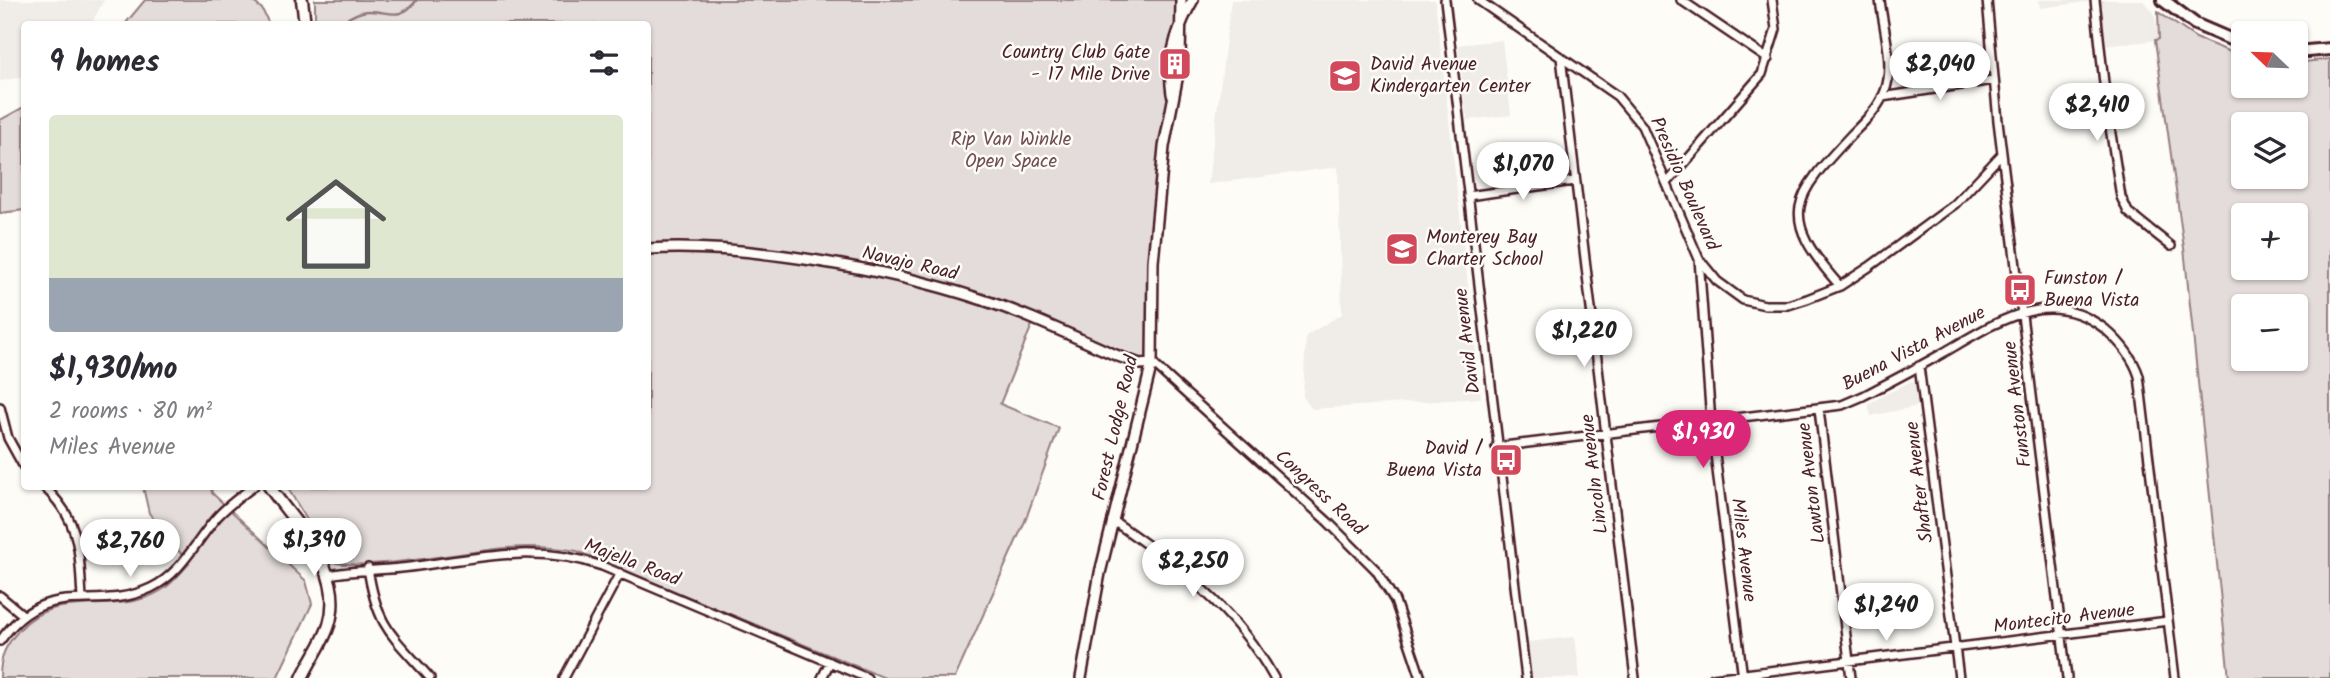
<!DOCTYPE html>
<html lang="en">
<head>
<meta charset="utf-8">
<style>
	:root { --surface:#fff; --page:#f2f2f3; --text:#2b2b33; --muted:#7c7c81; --line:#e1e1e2; --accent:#db2777 }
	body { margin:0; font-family:Kalam,sans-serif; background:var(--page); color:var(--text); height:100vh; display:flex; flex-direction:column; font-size:26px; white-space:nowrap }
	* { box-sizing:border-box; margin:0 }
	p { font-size:23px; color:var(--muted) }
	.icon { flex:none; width:38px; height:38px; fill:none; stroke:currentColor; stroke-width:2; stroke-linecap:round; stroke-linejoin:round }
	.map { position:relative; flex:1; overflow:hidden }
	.panel { position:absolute; left:21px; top:21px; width:630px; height:469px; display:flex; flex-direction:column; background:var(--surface); border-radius:7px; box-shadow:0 2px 5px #0004 }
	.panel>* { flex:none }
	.needle { width:46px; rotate:293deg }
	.fabs { position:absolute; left:2231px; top:21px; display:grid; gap:14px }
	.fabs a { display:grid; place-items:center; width:77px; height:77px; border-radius:7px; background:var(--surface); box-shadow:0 2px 5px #0004; font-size:35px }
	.price { position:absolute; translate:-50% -60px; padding:0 16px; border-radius:24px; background:#fff; color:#222; font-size:23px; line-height:46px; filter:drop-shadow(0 2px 4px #0008) }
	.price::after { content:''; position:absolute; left:50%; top:42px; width:21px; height:16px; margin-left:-10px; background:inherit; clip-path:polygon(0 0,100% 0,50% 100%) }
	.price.selected { background:var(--accent); color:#fff }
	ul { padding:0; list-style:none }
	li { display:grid; align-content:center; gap:14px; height:371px; padding:0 28px }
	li+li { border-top:2px solid var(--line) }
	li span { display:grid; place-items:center; height:217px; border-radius:7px; color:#555 }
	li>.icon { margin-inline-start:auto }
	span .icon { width:126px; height:126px; fill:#fffc; stroke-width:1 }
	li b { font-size:30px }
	h2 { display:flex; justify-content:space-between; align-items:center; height:84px; padding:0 28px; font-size:30px }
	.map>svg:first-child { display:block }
</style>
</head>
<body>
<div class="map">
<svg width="2330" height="678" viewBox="0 0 2330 678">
	<rect width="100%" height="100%" fill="#fdfcf7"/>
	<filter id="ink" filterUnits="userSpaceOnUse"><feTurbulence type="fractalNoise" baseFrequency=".0143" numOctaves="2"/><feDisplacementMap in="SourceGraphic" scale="14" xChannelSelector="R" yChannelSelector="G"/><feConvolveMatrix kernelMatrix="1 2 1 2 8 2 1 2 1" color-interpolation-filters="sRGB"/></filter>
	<g filter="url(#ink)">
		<!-- built -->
		<path fill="#f0ece8" d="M0 0H104L91 24H24V77L0 81Z
			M1231 0H1435L1481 398 1312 409 1303 397 1306 336 1342 314 1338 167 1208 184Z
			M2039 0H2142L2154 12 2159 40 2101 46 2095 1 2040 8Z
			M1502 40 1511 115 1467 120 1458 45Z
			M1911 381 1915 383 1918 406 1871 416 1868 404Z
			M1575 637 1580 678H1532L1528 642Z"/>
		<!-- green -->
		<path fill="#e3dcda" stroke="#967e82" stroke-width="2" fill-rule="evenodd" d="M145 0H251L262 9 269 24H125Z
			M315 0H1180L1173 100 1153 262 1152 363 1140 364 1034 320 1000 404 1059 428 1025 521 955 678H885L577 551C554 547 531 546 507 548 475 550 354 573 332 561L287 487 648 486V24H315Z
			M2158 12 2196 38 2243 57 2244 86H2296V63L2330 59V678H2229L2184 248 2155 40 2159 39ZM2244 124H2296V177H2244ZM2244 215H2296V268H2244ZM2244 306H2296V359H2244Z
			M24 107V210L0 213V120Z
			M143 487H211L212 493 306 581 312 604 277 678H0C0 656 5 646 19 630 57 586 117 619 162 590 172 584 181 572 189 564L149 513Z"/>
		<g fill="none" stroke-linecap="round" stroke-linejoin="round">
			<!-- stream -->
			<path stroke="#91777b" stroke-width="2.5" d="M338 24C347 19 359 10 370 11 392 12 400 21 417 0"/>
			<defs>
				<path id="minor" d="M1445 0 1526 678
					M1478 0 1617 96 1642 126 1699 259 1717 281 1743 300 1765 305H1788L1807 299 1840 286 1869 267 1955 204 2002 154
					M1681 0 1768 59
					M1987 0 1998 121 2067 678
					M2095 0 2106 102 2121 197 2128 212 2171 246
					M1561 57 1635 678
					M1882 97 1994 80
					M1667 183 1762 74 1776 29 1772 0
					M1468 196 1574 181
					M1699 259 1711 422 1743 678
					M1840 286C1777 215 1792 198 1852 134 1865 121 1879 108 1885 91 1895 65 1883 27 1880 0
					M1152 363 1327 521 1376 570 1395 601 1421 678
					M1919 366 1959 678
					M0 407 8 438 24 467
					M1819 409 1851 678
					M1496 447 1842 405 1863 396C1890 382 1917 368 1943 353 1995 323 2048 285 2105 329 2120 342 2133 357 2139 376L2175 678
					M43 486C81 520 79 551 82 598
					M1112 520C1175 563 1237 610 1274 678
					M368 568C377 628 392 635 430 678
					M329 575C356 569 383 571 410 567 477 558 536 543 602 566L867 678
					M0 596 23 615
					M0 641C48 574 93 615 151 588 181 574 196 541 217 517 228 505 241 496 254 486
					M564 678 620 573
					M822 678 830 662
					M1713 678 2168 621"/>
				<path id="tertiary" d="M1172 94C1167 61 1176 29 1193 0
					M648 249C742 243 889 269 980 299 1027 314 1072 336 1118 356L1140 364 1152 363
					M1081 678 1100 573 1152 363 1153 262 1164 147 1180 64 1181 0"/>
				<path id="secondary" d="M302 0 305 24
					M269 486C297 528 346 569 329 625 323 644 310 660 302 678"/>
				<path id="primary" d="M2163 0 2195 24 2244 45
					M2296 52 2330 49"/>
			</defs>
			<!-- minor casing -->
			<use href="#minor" stroke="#4a1f2b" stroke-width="12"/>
			<!-- tertiary casing -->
			<use href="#tertiary" stroke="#4a1f2b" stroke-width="14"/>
			<!-- secondary casing -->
			<use href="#secondary" stroke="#4a1f2b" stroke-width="15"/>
			<!-- primary casing -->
			<use href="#primary" stroke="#4a1f2b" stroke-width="16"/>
			<!-- minor -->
			<use href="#minor" stroke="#fdfcf7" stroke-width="7"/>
			<!-- tertiary -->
			<use href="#tertiary" stroke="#fdfcf7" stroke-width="9"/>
			<!-- secondary -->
			<use href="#secondary" stroke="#fdfcf7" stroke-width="10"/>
			<!-- primary -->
			<use href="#primary" stroke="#fdfcf7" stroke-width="10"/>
		</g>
	</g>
	<!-- icons -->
	<defs>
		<symbol id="building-square" viewBox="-11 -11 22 22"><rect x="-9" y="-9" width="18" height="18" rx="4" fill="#d1495b" stroke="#fdfcf7"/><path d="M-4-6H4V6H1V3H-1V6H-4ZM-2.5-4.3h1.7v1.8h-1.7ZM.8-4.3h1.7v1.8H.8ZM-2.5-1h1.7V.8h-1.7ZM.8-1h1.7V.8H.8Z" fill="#fff"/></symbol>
		<symbol id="school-square" viewBox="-11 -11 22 22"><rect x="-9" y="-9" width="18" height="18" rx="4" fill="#d1495b" stroke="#fdfcf7"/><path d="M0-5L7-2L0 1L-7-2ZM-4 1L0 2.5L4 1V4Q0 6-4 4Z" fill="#fff"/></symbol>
		<symbol id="bus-square" viewBox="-11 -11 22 22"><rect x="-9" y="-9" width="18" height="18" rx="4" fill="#d1495b" stroke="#fdfcf7"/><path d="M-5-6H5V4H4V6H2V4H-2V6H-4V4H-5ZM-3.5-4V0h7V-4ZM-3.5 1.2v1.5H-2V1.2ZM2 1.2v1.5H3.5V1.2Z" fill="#fff"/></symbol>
	</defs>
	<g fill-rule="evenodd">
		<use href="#building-square" x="1156" y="45" width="38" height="38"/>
		<use href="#school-square" x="1326" y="57" width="38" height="38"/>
		<use href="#school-square" x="1383" y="230" width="38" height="38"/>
		<use href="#bus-square" x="2001" y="271" width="38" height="38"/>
		<use href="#bus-square" x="1487" y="441" width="38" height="38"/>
	</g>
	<g text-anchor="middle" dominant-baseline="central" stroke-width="5" stroke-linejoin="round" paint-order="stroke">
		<!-- poi labels -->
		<g font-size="19" fill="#4a1f2b" stroke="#fdfcf7" text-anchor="start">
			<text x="1150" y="53" text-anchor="end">Country Club Gate<tspan x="1150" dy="22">- 17 Mile Drive</tspan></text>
			<text x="1370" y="65">David Avenue<tspan x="1370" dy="22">Kindergarten Center</tspan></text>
			<text x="1426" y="238">Monterey Bay<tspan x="1426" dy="22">Charter School</tspan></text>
			<text x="2044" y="279">Funston /<tspan x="2044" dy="22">Buena Vista</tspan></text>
			<text x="1482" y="449" text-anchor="end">David /<tspan x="1482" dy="22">Buena Vista</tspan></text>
		</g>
		<!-- park labels -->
		<g font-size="19" fill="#704e57" stroke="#fdfcf7">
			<text x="1011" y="140">Rip Van Winkle<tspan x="1011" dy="22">Open Space</tspan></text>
		</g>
		<!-- street labels -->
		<g font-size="19" fill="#4a1f2b" stroke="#fdfcf7">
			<text transform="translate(1684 184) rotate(66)">Presidio Boulevard</text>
			<text transform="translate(910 264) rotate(13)">Navajo Road</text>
			<text transform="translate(1468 341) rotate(-97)">David Avenue</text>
			<text transform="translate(1914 349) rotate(-28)">Buena Vista Avenue</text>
			<text transform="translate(2018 404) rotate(-97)">Funston Avenue</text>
			<text transform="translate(1116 428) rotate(-77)">Forest Lodge Road</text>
			<text transform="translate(1595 474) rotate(-97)">Lincoln Avenue</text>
			<text transform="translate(1920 482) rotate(-97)">Shafter Avenue</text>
			<text transform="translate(1812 483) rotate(-97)">Lawton Avenue</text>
			<text transform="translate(1320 493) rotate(43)">Congress Road</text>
			<text transform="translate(1743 550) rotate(83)">Miles Avenue</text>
			<text transform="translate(632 563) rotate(21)">Majella Road</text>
			<text transform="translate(2064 619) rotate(-7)">Montecito Avenue</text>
		</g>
	</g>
</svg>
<div class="fabs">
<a><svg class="needle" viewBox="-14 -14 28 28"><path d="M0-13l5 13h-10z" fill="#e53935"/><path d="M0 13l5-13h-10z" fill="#7c7c81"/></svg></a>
<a><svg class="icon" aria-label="layers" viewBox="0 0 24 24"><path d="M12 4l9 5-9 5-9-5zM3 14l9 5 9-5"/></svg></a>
<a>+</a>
<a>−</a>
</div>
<b class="price" style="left:1940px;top:102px">$2,040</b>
<b class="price" style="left:2097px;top:143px">$2,410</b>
<b class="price" style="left:1523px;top:202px">$1,070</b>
<b class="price" style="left:1584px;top:369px">$1,220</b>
<b class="price selected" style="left:1703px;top:470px">$1,930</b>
<b class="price" style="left:314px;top:578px">$1,390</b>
<b class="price" style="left:130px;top:579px">$2,760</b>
<b class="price" style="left:1193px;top:599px">$2,250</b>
<b class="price" style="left:1886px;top:643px">$1,240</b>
<section class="panel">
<h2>9 homes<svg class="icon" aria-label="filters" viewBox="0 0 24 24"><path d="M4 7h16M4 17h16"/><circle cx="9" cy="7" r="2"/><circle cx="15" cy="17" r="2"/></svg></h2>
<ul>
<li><span style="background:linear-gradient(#dfe7d0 75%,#9aa5b1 0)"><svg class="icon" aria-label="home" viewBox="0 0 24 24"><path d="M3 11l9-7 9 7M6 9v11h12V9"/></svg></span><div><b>$1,930/mo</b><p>2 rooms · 80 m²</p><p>Miles Avenue</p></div></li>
</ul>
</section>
</div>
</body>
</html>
